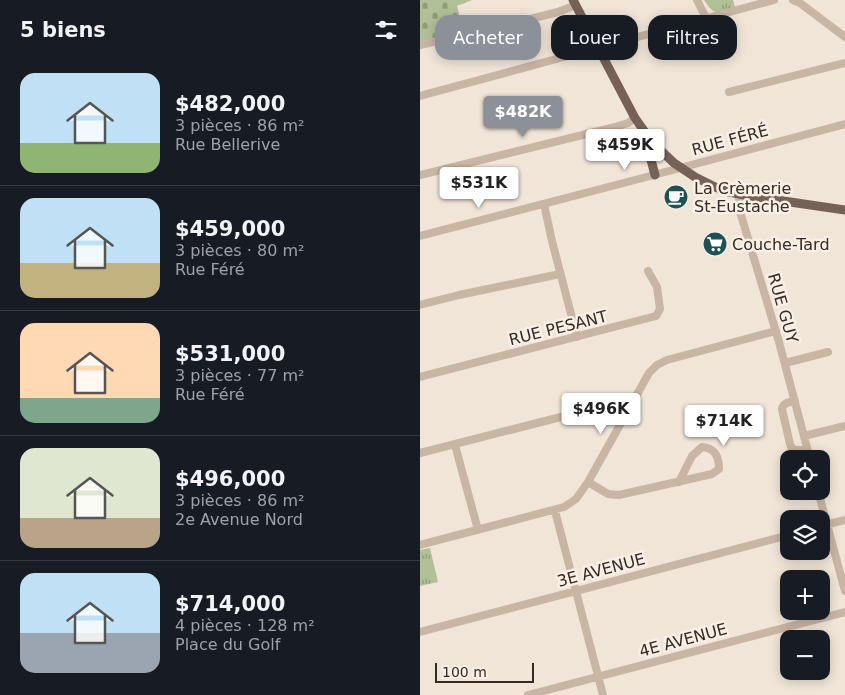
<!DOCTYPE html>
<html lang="fr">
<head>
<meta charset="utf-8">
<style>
	:root { --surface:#171b24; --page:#242831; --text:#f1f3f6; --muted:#9ea1a6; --line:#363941; --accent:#8c9099 }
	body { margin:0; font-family:"DejaVu Sans",sans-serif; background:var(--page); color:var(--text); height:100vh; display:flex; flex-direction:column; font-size:19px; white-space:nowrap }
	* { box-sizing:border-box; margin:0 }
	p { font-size:16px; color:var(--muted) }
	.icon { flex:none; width:28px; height:28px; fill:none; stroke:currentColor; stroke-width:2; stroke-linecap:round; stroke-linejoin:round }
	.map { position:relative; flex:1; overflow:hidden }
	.sheet { display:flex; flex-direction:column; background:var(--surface); width:420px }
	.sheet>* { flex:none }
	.banner { position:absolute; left:15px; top:15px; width:335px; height:45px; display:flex; gap:10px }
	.tools { position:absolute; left:360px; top:450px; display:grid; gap:10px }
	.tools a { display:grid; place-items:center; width:50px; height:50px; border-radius:10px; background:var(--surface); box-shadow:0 2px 12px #0003; font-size:25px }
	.scale { position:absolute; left:15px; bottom:12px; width:99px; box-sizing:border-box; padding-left:5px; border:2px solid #342a26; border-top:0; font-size:14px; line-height:18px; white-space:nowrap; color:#342a26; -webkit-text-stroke:4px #f9efe4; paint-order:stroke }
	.price { position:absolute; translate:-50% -42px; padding:0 11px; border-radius:5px; background:#fff; color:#222; font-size:16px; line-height:32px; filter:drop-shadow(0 1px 2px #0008) }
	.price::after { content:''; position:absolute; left:50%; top:30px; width:15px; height:11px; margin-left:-8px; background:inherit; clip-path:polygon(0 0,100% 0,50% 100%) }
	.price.on { background:var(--accent); color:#fff }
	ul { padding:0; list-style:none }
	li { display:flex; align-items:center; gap:15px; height:125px; padding:0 20px }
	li+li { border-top:1px solid var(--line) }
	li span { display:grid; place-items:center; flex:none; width:140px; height:100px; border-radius:15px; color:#555 }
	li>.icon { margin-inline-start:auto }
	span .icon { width:60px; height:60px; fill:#fffc; stroke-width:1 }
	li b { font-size:21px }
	h2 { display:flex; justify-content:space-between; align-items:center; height:60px; padding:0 20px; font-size:21px }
	.pill { padding:0 18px; border-radius:15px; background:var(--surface); box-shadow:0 2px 12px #0003; font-size:18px; line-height:45px }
	.pill.on { background:var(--accent); color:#fff }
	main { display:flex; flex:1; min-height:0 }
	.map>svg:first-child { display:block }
</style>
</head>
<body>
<main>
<section class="sheet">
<h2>5 biens<svg class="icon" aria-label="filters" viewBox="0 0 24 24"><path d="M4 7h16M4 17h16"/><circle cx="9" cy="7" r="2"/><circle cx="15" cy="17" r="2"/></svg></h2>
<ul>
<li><span style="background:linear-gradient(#bfe0f5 70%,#8fb573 0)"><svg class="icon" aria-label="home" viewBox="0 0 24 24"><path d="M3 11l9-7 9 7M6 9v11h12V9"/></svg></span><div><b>$482,000</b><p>3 pièces · 86 m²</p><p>Rue Bellerive</p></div></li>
<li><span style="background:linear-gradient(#bfe0f5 65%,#c2b280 0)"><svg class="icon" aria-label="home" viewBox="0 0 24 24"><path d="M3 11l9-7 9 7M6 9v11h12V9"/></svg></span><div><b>$459,000</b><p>3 pièces · 80 m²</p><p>Rue Féré</p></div></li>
<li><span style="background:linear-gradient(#ffd9b3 75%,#7fa58c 0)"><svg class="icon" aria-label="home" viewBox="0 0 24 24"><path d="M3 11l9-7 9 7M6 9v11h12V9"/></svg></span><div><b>$531,000</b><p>3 pièces · 77 m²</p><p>Rue Féré</p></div></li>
<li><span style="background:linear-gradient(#dfe7d0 70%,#b9a48a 0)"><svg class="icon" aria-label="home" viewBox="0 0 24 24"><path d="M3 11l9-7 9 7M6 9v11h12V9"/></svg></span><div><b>$496,000</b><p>3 pièces · 86 m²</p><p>2e Avenue Nord</p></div></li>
<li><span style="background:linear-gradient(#bfe0f5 60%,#9aa5b1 0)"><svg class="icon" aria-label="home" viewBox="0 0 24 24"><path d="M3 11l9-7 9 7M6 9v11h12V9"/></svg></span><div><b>$714,000</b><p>4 pièces · 128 m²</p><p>Place du Golf</p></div></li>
</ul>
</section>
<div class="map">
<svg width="425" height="695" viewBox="0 0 425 695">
	<defs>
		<pattern id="cemetery-stones" width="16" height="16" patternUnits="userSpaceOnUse" patternTransform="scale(1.25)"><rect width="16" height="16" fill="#b2c098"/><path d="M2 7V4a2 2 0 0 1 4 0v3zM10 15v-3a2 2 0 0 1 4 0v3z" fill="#929c7c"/></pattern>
		<pattern id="park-tufts" width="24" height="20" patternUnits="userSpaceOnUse" patternTransform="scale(1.25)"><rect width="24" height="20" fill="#b2c098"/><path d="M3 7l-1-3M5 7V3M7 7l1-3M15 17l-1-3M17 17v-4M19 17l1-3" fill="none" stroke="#929c7c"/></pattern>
	</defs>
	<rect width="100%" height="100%" fill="#f1e5d8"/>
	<!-- cemetery -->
	<path fill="url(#cemetery-stones)" d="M0 0H52L37 6 44 32 0 45Z"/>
	<!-- park -->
	<path fill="url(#park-tufts)" d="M284 0H313L315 7C297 12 295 17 284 0Z
		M10 548 18 582 0 586V550Z"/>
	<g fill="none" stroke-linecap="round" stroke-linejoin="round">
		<!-- minor -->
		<path stroke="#c9b5a4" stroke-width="8" d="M277 0 286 18
			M373 0 380 3 425 37
			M0 45 110 19 138 12 156 5
			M309 92 425 63
			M0 96 354 0
			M0 175 195 127 208 123 215 118
			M320 194 318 205 359 342 390 459
			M124 204 132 241 157 337
			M0 236 215 180 425 124
			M0 305 39 295 140 274
			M365 363 408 352
			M0 377 236 316 240 309 237 287 228 271
			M375 401C369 402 363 403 362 409L370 444 372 449 377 450H387
			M384 436 425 426
			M35 445 58 530
			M0 453 176 408 182 409 202 420
			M168 482 188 494 199 495 292 474 299 469C299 457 295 448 282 447L272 456 259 482
			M398 491 425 591
			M135 511 183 695
			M401 526 425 520
			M0 545 144 507 156 499 168 482 229 373 237 365 247 360 356 331
			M0 632 369 535
			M108 695 425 612"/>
		<!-- major -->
		<path stroke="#766157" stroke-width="9" d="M153 0 215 118 232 142 254 163 275 177 295 187 309 192 329 196 425 210
			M224 132 225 146 230 156 235 175"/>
	</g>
	<!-- icons -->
	<defs>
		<symbol id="cafe-disc" viewBox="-11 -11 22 22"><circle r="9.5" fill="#1c5155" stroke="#f9efe4"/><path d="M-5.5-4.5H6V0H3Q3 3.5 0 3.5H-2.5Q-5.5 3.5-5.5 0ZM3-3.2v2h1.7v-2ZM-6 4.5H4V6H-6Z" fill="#fff"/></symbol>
		<symbol id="supermarket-disc" viewBox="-11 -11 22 22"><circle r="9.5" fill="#1c5155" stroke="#f9efe4"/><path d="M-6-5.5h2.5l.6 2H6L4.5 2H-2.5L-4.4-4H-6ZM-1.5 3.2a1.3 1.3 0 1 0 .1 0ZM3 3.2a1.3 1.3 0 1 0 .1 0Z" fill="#fff"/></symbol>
	</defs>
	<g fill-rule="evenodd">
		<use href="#cafe-disc" x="242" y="183" width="28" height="28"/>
		<use href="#supermarket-disc" x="281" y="230" width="28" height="28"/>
	</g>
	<g text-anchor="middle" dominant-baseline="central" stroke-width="5" stroke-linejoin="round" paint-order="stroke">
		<!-- street labels -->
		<g font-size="16" fill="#342a26" stroke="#f9efe4">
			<text transform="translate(310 140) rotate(-15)">RUE FÉRÉ</text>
			<text transform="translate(363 308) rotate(74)">RUE GUY</text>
			<text transform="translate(138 328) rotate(-14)">RUE PESANT</text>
			<text transform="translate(181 570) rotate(-15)">3E AVENUE</text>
			<text transform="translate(263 640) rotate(-15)">4E AVENUE</text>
		</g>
		<!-- poi labels -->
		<g font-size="16" fill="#342a26" stroke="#f9efe4" text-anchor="start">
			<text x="274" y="188">La Crèmerie<tspan x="274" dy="18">St-Eustache</tspan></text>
			<text x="312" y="244">Couche-Tard</text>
		</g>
	</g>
</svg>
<div class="tools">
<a><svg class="icon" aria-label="locate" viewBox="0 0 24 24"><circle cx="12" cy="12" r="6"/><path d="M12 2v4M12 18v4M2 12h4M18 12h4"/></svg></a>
<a><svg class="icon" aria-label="layers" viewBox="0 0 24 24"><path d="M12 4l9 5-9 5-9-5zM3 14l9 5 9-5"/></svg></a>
<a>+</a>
<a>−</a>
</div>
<div class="scale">100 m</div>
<b class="price on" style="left:103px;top:138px">$482K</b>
<b class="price" style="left:205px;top:171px">$459K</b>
<b class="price" style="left:59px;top:209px">$531K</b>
<b class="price" style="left:181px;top:435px">$496K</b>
<b class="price" style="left:304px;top:447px">$714K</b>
<div class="banner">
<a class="pill on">Acheter</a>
<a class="pill">Louer</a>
<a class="pill">Filtres</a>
</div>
</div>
</main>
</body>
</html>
